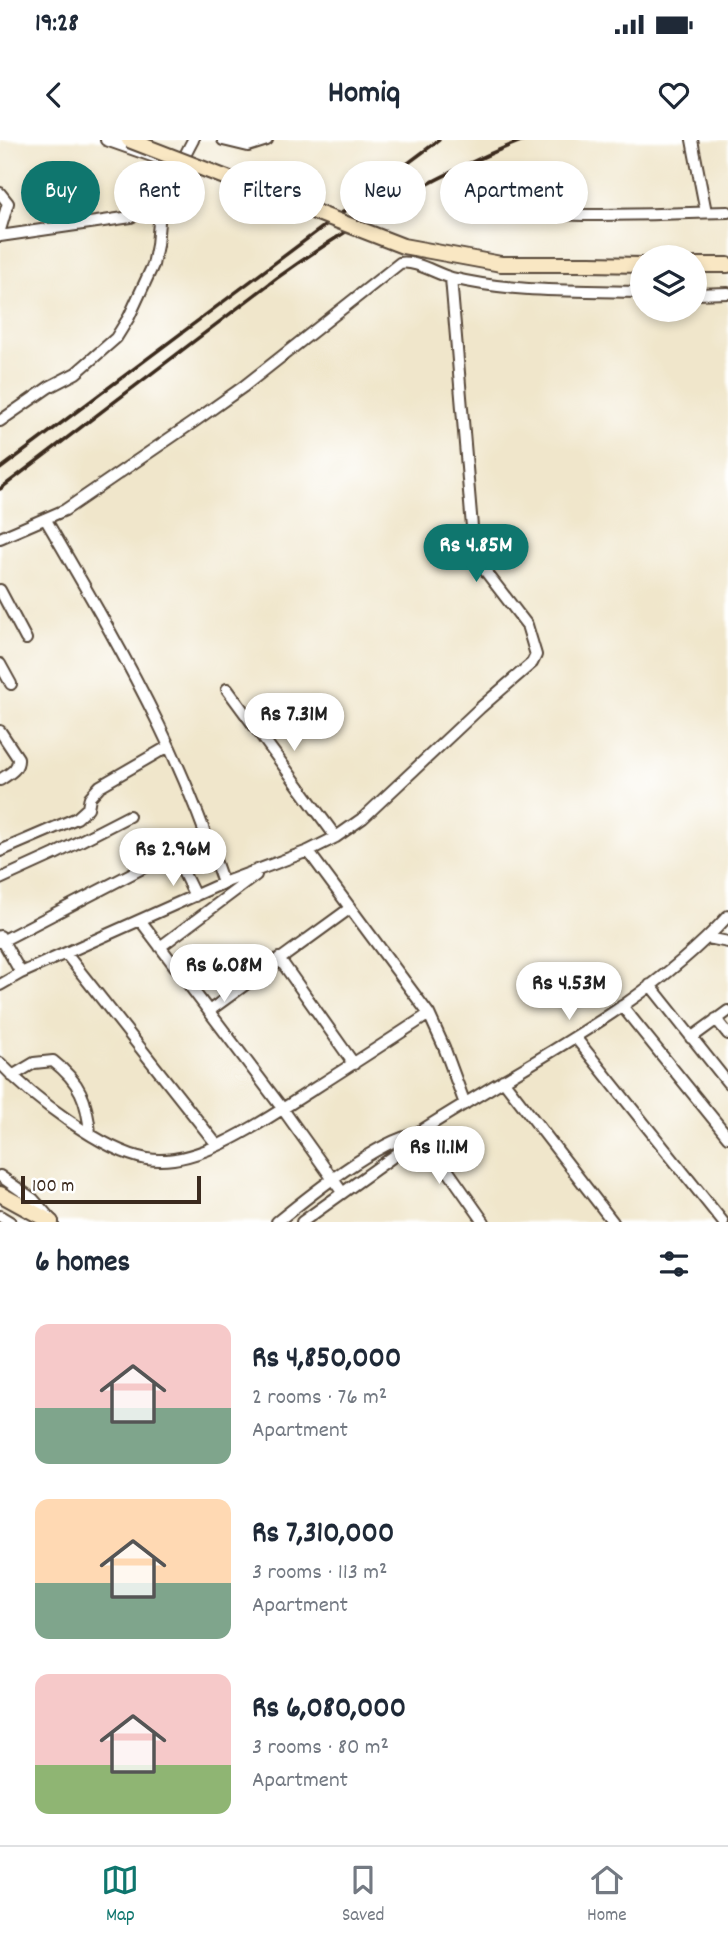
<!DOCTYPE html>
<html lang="en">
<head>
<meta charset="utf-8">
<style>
	:root { --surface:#fff; --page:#f6f6f7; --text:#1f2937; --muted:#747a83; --line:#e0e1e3; --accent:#0f766e }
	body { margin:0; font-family:Dekko,sans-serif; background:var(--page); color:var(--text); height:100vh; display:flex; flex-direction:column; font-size:26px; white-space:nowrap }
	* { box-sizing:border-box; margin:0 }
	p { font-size:23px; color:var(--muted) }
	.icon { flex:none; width:38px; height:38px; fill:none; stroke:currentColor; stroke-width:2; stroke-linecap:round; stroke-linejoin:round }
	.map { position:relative; height:1082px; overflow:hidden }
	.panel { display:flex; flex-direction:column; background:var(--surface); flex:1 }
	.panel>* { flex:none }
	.banner { position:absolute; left:21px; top:21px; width:686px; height:63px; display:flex; gap:14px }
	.fabs { position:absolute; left:630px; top:105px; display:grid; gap:14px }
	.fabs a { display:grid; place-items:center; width:77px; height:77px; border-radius:50%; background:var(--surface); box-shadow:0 4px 10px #0003; font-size:35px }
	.scale { position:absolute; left:21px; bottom:18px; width:180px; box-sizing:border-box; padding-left:7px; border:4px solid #3b2a1e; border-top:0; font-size:19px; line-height:24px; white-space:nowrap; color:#3b2a1e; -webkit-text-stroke:5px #fff; paint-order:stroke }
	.price { position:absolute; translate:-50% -60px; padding:0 16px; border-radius:24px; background:#fff; color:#222; font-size:23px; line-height:46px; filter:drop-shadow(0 2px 4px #0008) }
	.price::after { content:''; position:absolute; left:50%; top:42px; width:21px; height:16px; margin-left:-10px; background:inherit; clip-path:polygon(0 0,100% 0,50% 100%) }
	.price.current { background:var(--accent); color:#fff }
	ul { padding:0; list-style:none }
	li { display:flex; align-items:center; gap:21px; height:175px; padding:0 35px }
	li span { display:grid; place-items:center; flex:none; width:196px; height:140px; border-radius:14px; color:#555 }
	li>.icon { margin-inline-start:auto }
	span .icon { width:84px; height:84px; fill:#fffc; stroke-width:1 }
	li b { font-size:30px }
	h2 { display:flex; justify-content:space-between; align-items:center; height:84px; padding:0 35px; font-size:30px }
	.tag { padding:0 24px; border-radius:32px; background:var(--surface); box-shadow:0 4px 10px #0003; font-size:24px; line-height:63px }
	.tag.current { background:var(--accent); color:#fff }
	.status { display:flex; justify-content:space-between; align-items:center; height:49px; padding:0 35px; background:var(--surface); direction:ltr }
	.status svg { height:19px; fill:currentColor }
	header { display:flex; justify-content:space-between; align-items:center; height:91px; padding:0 35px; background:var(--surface); font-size:32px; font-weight:700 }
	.tabs { display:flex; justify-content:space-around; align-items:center; height:98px; border-top:2px solid var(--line); background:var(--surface); font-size:19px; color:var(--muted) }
	.tabs a { display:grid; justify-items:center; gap:4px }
	.tabs .current { color:var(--accent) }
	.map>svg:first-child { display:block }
</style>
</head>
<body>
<div class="status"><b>19:28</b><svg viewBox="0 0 49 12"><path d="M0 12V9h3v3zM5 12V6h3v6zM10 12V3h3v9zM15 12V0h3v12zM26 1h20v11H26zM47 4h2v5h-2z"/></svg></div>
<header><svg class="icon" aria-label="back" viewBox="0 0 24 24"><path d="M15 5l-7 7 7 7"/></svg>Homiq<svg class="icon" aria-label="heart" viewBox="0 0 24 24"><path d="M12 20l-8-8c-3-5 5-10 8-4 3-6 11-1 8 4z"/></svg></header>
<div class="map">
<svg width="728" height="1082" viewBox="0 0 728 1082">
	<rect width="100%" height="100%" fill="#fff"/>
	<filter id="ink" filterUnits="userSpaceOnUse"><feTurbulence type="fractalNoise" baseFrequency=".0143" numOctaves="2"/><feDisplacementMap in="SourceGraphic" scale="14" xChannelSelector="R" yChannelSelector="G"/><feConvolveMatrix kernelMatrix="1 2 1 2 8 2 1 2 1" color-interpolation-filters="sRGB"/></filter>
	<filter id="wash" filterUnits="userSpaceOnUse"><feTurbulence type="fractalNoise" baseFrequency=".00686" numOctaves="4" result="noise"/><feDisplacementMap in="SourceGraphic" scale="28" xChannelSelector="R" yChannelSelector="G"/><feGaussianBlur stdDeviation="1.57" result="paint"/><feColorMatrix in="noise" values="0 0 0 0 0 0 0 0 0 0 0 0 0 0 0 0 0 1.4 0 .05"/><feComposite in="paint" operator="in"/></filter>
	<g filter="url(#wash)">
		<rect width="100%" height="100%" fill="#f0e6cb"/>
	</g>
	<g filter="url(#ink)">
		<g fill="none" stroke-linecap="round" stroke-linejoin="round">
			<defs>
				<path id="street" d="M106 0 163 20
					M223 0 248 6 267 0
					M692 0 706 72
					M0 53 8 63 0 90
					M467 60C551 83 642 73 728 72
					M0 96 131 77C166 64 176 31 193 0
					M695 154 728 153
					M0 281 49 247 76 233 116 198 129 177 153 125 157 105 161 59
					M46 380C85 447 125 515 159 585 184 636 205 690 223 743
					M0 398 65 370 195 281 243 247 400 123C416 120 436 134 452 138 513 153 579 150 642 152
					M0 450 26 499
					M0 524 11 544
					M227 549 336 697
					M0 591 18 618C19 630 8 634 0 640
					M0 711 77 678 88 668 90 657 100 646 169 606
					M173 711 195 756
					M308 711 429 874 444 907 465 964
					M0 739 55 714 129 676
					M140 780 282 968 342 1052
					M0 796 21 833
					M708 798 728 802
					M0 802 206 695
					M160 807 256 735
					M67 815 217 1005
					M279 818 354 924
					M0 845 21 833 140 780 223 743 308 711 336 697 363 678 480 568 532 523 536 515 527 485 483 428 472 387 451 138
					M650 845 728 943
					M622 866 728 997
					M209 871 349 769
					M716 879 728 894
					M575 897 723 1082
					M691 898 728 871
					M0 923C31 956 102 1011 147 1019 200 1028 269 977 312 950 351 925 390 900 429 874
					M12 936 34 923 53 921C80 942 87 960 90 993
					M503 940 613 1082
					M420 991 484 1082
					M0 1036 33 1059 53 1082
					M0 1076 10 1082
					M277 1082C309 1056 377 1001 416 994
					M302 1082 394 1016 405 1007 416 994C522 925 642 870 728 776"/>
				<path id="secondary" d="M589 124 642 125
					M695 125H728
					M0 1054 51 1082"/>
			</defs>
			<!-- street casing -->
			<use href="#street" stroke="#564638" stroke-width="14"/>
			<!-- secondary casing -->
			<use href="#secondary" stroke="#564638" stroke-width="18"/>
			<!-- street -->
			<use href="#street" stroke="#fff" stroke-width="10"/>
			<!-- secondary -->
			<use href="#secondary" stroke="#f9e7c3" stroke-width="14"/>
			<!-- rail -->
			<path stroke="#3b2a1e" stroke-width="3.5" d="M0 329 439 0
				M0 349 277 138C354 83 435 35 523 0"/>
			<defs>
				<path id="secondary-bridge" d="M129 0 403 106 501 124H589"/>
			</defs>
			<!-- secondary-bridge casing -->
			<use href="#secondary-bridge" stroke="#564638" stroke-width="18" stroke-linecap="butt"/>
			<!-- secondary-bridge -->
			<use href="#secondary-bridge" stroke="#f9e7c3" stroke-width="14"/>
		</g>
	</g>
</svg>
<div class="fabs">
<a><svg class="icon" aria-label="layers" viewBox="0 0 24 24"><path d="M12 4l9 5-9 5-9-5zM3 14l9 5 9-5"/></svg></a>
</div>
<div class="scale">100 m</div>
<b class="price current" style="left:476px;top:444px">Rs 4.85M</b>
<b class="price" style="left:294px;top:613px">Rs 7.31M</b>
<b class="price" style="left:173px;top:748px">Rs 2.96M</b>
<b class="price" style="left:224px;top:864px">Rs 6.08M</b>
<b class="price" style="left:569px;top:882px">Rs 4.53M</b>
<b class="price" style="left:439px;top:1046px">Rs 11.1M</b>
<div class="banner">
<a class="tag current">Buy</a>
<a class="tag">Rent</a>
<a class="tag">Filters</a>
<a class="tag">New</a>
<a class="tag">Apartment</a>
</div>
</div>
<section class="panel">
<h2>6 homes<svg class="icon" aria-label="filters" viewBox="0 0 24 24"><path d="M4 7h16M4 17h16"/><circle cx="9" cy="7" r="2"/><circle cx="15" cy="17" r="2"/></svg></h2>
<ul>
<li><span style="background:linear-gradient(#f6c9c9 60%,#7fa58c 0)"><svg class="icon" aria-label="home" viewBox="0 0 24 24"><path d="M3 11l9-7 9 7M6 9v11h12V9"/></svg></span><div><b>Rs 4,850,000</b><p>2 rooms · 76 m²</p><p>Apartment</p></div></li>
<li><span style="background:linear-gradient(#ffd9b3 60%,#7fa58c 0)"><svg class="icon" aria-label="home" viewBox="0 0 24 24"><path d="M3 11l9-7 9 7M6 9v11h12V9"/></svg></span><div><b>Rs 7,310,000</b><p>3 rooms · 113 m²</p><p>Apartment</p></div></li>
<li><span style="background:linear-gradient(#f6c9c9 65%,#8fb573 0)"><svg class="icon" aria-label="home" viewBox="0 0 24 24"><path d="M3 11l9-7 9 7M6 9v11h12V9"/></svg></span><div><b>Rs 6,080,000</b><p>3 rooms · 80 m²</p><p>Apartment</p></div></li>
</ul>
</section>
<nav class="tabs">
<a class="current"><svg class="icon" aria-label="map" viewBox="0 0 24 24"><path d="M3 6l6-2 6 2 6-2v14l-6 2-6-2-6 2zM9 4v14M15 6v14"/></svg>Map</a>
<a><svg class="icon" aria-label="saved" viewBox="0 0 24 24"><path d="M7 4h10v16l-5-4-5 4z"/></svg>Saved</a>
<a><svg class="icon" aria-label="home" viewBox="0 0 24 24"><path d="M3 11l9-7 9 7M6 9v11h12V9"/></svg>Home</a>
</nav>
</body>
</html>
